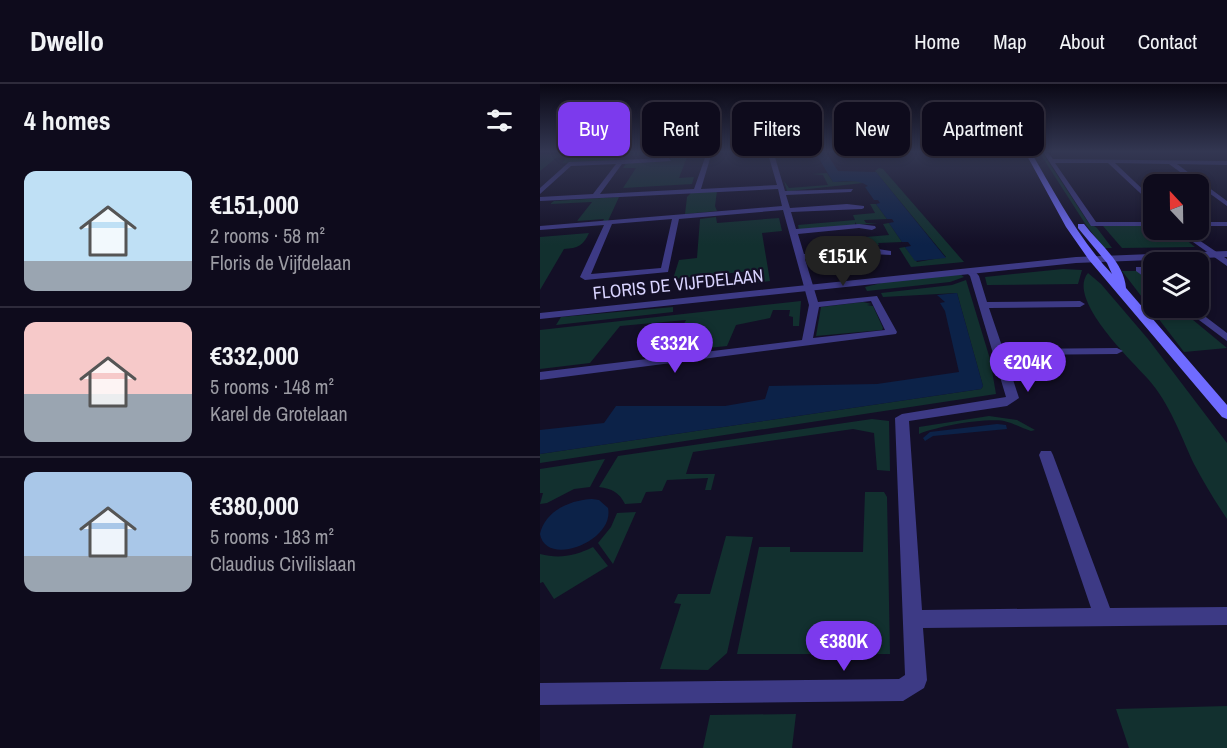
<!DOCTYPE html>
<html lang="en">
<head>
<meta charset="utf-8">
<style>
	:root { --surface:#0e0b1c; --page:#1c1929; --text:#f1f3f6; --muted:#9b9ba3; --line:#2e2b3b; --accent:#7c3aed }
	body { margin:0; font-family:"Archivo Narrow",sans-serif; background:var(--page); color:var(--text); height:100vh; display:flex; flex-direction:column; font-size:22px; white-space:nowrap }
	* { box-sizing:border-box; margin:0 }
	p { font-size:20px; color:var(--muted) }
	.icon { flex:none; width:33px; height:33px; fill:none; stroke:currentColor; stroke-width:2; stroke-linecap:round; stroke-linejoin:round }
	.map { position:relative; flex:1; overflow:hidden }
	.drawer { display:flex; flex-direction:column; background:var(--surface); width:540px }
	.drawer>* { flex:none }
	.top-card { position:absolute; left:18px; top:18px; width:570px; height:54px; display:flex; gap:12px }
	.needle { width:39px; rotate:338deg }
	.controls { position:absolute; left:603px; top:90px; display:grid; gap:12px }
	.controls a { display:grid; place-items:center; width:66px; height:66px; border-radius:12px; background:var(--surface); box-shadow:0 3px 9px #0003,0 0 0 2px var(--line); font-size:30px }
	.price { position:absolute; translate:-50% -51px; padding:0 14px; border-radius:21px; background:var(--accent); color:#fff; font-size:20px; line-height:39px; filter:drop-shadow(0 2px 3px #0008) }
	.price::after { content:''; position:absolute; left:50%; top:36px; width:18px; height:14px; margin-left:-9px; background:inherit; clip-path:polygon(0 0,100% 0,50% 100%) }
	.price.selected { background:#222; color:#fff }
	ul { padding:0; list-style:none }
	li { display:flex; align-items:center; gap:18px; height:150px; padding:0 24px }
	li+li { border-top:2px solid var(--line) }
	li span { display:grid; place-items:center; flex:none; width:168px; height:120px; border-radius:12px; color:#555 }
	li>.icon { margin-inline-start:auto }
	span .icon { width:72px; height:72px; fill:#fffc; stroke-width:1 }
	li b { font-size:26px }
	h2 { display:flex; justify-content:space-between; align-items:center; height:72px; padding:0 24px; font-size:26px }
	.pill { padding:0 21px; border-radius:12px; background:var(--surface); box-shadow:0 3px 9px #0003,0 0 0 2px var(--line); font-size:21px; line-height:54px }
	.pill.selected { background:var(--accent); color:#fff }
	header { display:flex; align-items:center; gap:36px; box-sizing:border-box; height:84px; padding:0 30px; background:var(--surface); border-bottom:2px solid var(--line) }
	header strong { font-size:28px }
	nav { display:flex; gap:33px; margin-inline-start:auto; font-size:21px }
	main { display:flex; flex:1; min-height:0 }
	.map>svg:first-child { display:block }
</style>
</head>
<body>
<header>
<strong>Dwello</strong>
<nav><a>Home</a><a>Map</a><a>About</a><a>Contact</a></nav>
</header>
<main>
<section class="drawer">
<h2>4 homes<svg class="icon" aria-label="filters" viewBox="0 0 24 24"><path d="M4 7h16M4 17h16"/><circle cx="9" cy="7" r="2"/><circle cx="15" cy="17" r="2"/></svg></h2>
<ul>
<li><span style="background:linear-gradient(#bfe0f5 75%,#9aa5b1 0)"><svg class="icon" aria-label="home" viewBox="0 0 24 24"><path d="M3 11l9-7 9 7M6 9v11h12V9"/></svg></span><div><b>€151,000</b><p>2 rooms · 58 m²</p><p>Floris de Vijfdelaan</p></div></li>
<li><span style="background:linear-gradient(#f6c9c9 60%,#9aa5b1 0)"><svg class="icon" aria-label="home" viewBox="0 0 24 24"><path d="M3 11l9-7 9 7M6 9v11h12V9"/></svg></span><div><b>€332,000</b><p>5 rooms · 148 m²</p><p>Karel de Grotelaan</p></div></li>
<li><span style="background:linear-gradient(#a9c7e8 70%,#9aa5b1 0)"><svg class="icon" aria-label="home" viewBox="0 0 24 24"><path d="M3 11l9-7 9 7M6 9v11h12V9"/></svg></span><div><b>€380,000</b><p>5 rooms · 183 m²</p><p>Claudius Civilislaan</p></div></li>
</ul>
</section>
<div class="map">
<svg width="687" height="664" viewBox="0 0 687 664">
	<rect width="100%" height="100%" fill="#130f26"/>
	<!-- green -->
	<path fill="#12302f" d="M54 68H153H149L139 94 154 93 152 100 83 104 96 84H83L86 79 129 77 133 70 77 72 73 77 22 79 27 73 16 74 0 87V70L42 69 37 75 61 70H52Z
		M499 68H502L548 138 557 144 572 164H564L546 141Z
		M339 84 343 85 424 178 371 183 359 164 365 163 377 178 406 173 335 87Z
		M287 89 293 98 319 97 323 99 250 107H247L244 97 249 104 288 101 283 91 272 90Z
		M177 107 175 122 177 127 145 130 147 113 151 109Z
		M79 113 68 137H63L64 135 37 137 52 118 10 120 14 117Z
		M330 120H336L347 135 324 136 326 139H338L317 141 315 138V141L259 146 258 141 315 136 313 131 335 129Z
		M176 133 177 139 239 134 242 147 222 149 230 197 212 199 211 187 133 195 139 176 157 174 160 135Z
		M349 139 362 158 338 159 339 161 326 162 327 165 267 170 266 165 328 159 326 153 349 151 343 140Z
		M563 142H613L614 146H633L637 148 630 149 637 154 645 155 655 163 582 164Z
		M49 149C43 162 38 164 24 165L0 206V153Z
		M523 185 542 186 538 200 447 201 445 193Z
		M582 187H597L609 197 602 202 613 208 614 224H638L642 227 640 228 647 231 687 264 644 268Z
		M548 189 561 200 608 255 687 359V435C675 417 664 399 654 380 640 350 630 320 608 295 592 277 526 215 548 189Z
		M420 190 424 193 410 198 327 207 325 203 349 197Z
		M426 196 450 275 456 310 0 379V370L441 305 443 302 417 209 343 213 341 209 412 201Z
		M261 217 259 242H253V233L249 232 250 226H233L230 234 196 241 187 262 129 268 146 236 80 242 50 279 0 285V246Z
		M323 218 332 220 327 221 333 222 343 244 342 246 276 252 281 223Z
		M133 223V228L16 241 21 233Z
		M449 332 477 336 495 346 491 347C482 344 473 339 464 337 443 334 399 342 379 350V343Z
		M332 335 349 337 350 387 337 386 334 349 313 345 153 368 146 390H175L171 406H165L168 394 127 396 122 407 106 408 101 419 85 420C79 408 72 405 59 403L78 372Z
		M65 375 50 403 34 405 7 419 0 420 3 409H0V385Z
		M325 408H344L347 413 350 570H197L219 463H250V468H323Z
		M96 428 73 480 58 459 71 443 77 429Z
		M186 452 213 453 187 569 168 586 120 585 141 520 134 519 138 510H170Z
		M53 463 68 482 14 515 3 498 0 499V470C19 475 35 472 53 463Z
		M687 622V664H589L576 625Z
		M256 630 252 664H163L170 631Z"/>
	<!-- water -->
	<path fill="#0c2248" d="M275 68H286L298 87 336 88 406 174 375 177 365 163 371 162 368 158H362L349 139 354 138 352 135H347L336 120 340 119 338 116H334L325 103 328 102C318 95 307 97 293 98Z
		M417 209 443 302 441 305 0 370V346L64 339 76 322H185L225 315 229 302 337 300 419 288 405 227 400 219 405 218 397 211Z
		M457 340 466 341 467 345 393 352 385 357 383 354 390 348Z
		M52 415 59 416 68 424C75 457 6 484 0 450 5 427 30 416 52 415Z"/>
	<g fill="none" stroke-linecap="round" stroke-linejoin="round">
		<!-- minor -->
		<path fill="#3d3a85" fill-rule="evenodd" d="M167 68H172L161 105 237 101 228 70 231 68 234 70 245 107 313 105 311 108 246 111 250 124 307 120 324 122V124L322 125 251 128 256 145 319 140 335 142 336 144 332 146 319 144 258 150 264 170 331 164 351 167V171L331 170 265 175 278 218 337 212 357 248 356 250 0 296V288L262 256 269 221 243 126 139 135 128 188 45 196 40 193 64 141 0 146V142L242 122 238 105 0 117V113L53 110 76 80 31 82 0 110V104L29 78 129 74 131 77 82 80 60 110 154 105ZM132 135 121 184 51 190 72 140ZM331 217 345 246 273 254 279 223Z
			M503 68H507L513 75 687 77V81L637 80 687 117V122L629 80 575 79 614 116V122L568 79H515L556 138H614V142H551Z
			M658 138H687V142H658Z
			M636 146H644L687 175V182Z
			M596 183H602L614 192V200L596 187Z
			M427 185H433L439 192 447 218 540 217 545 220 540 223 449 224 463 265 577 264 583 267 577 270 465 271 479 314 467 322 369 337 382 526 551 524 499 371 501 367H511L513 371 570 524 687 523V541L383 544 387 596 384 604 363 617 0 621V599L359 595 365 591 355 334 362 330 466 313 430 192 425 187Z
			M643 224H654L687 249V257Z"/>
		<!-- tertiary -->
		<path fill="#3d3a85" fill-rule="evenodd" d="M687 167V173L536 179 0 235V229L536 173Z"/>
		<!-- secondary -->
		<path fill="#6f6bff" fill-rule="evenodd" d="M485 68H491C516 111 538 154 572 190L567 179 538 144V140H544C559 160 584 178 586 204L687 321V335L682 333 549 176 526 143Z"/>
	</g>
	<!-- sky -->
	<linearGradient id="sky" x2="0" y2="1"><stop stop-color="#0a0815"/><stop offset="0.42" stop-color="#333752"/><stop offset="1" stop-color="#333752" stop-opacity="0"/></linearGradient>
	<rect width="687" height="161" fill="url(#sky)"/>
	<g text-anchor="middle" dominant-baseline="central" stroke-width="4.5" stroke-linejoin="round" paint-order="stroke">
		<!-- far-street labels -->
		<g font-size="18" fill="#d9d4ff" stroke="#130f26">
			<text transform="translate(138 200) rotate(-6)">FLORIS DE VIJFDELAAN</text>
		</g>
	</g>
</svg>
<div class="controls">
<a><svg class="needle" viewBox="-14 -14 28 28"><path d="M0-13l5 13h-10z" fill="#e53935"/><path d="M0 13l5-13h-10z" fill="#9b9ba3"/></svg></a>
<a><svg class="icon" aria-label="layers" viewBox="0 0 24 24"><path d="M12 4l9 5-9 5-9-5zM3 14l9 5 9-5"/></svg></a>
</div>
<b class="price selected" style="left:303px;top:203px">€151K</b>
<b class="price" style="left:135px;top:290px">€332K</b>
<b class="price" style="left:488px;top:309px">€204K</b>
<b class="price" style="left:304px;top:588px">€380K</b>
<div class="top-card">
<a class="pill selected">Buy</a>
<a class="pill">Rent</a>
<a class="pill">Filters</a>
<a class="pill">New</a>
<a class="pill">Apartment</a>
</div>
</div>
</main>
</body>
</html>
